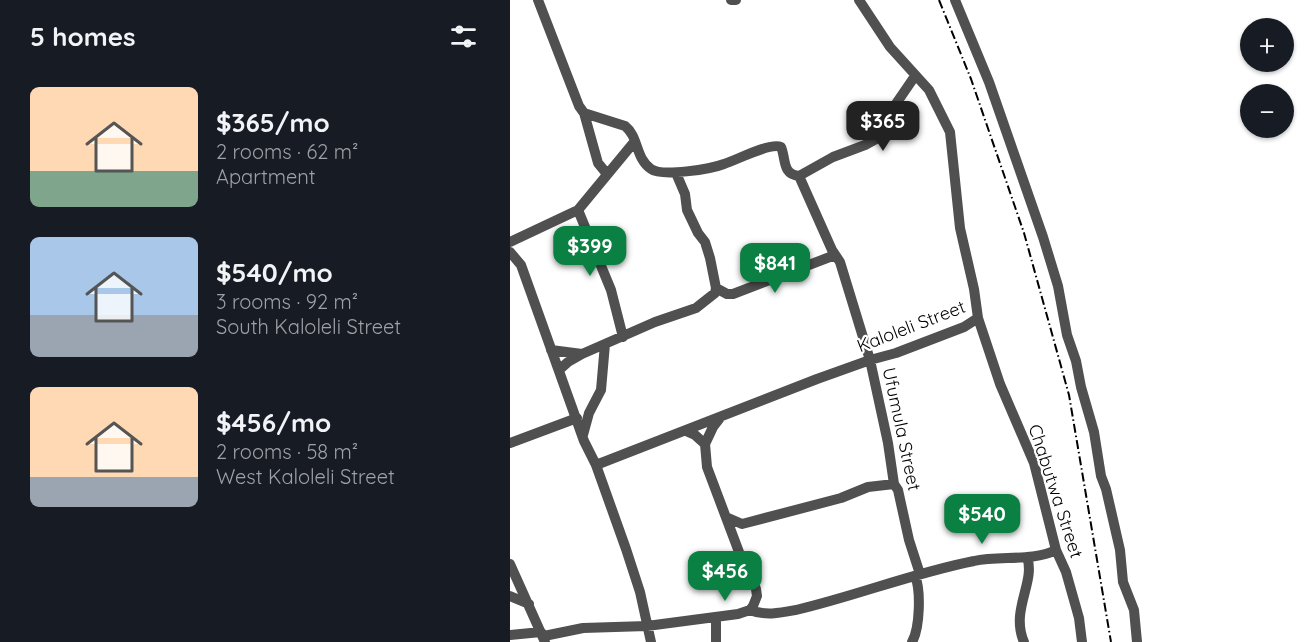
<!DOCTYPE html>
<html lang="en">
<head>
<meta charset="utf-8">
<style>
	:root { --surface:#171b24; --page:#242831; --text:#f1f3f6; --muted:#9ea1a6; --accent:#0b8043 }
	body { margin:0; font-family:Quicksand,sans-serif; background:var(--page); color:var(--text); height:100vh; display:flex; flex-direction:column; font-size:22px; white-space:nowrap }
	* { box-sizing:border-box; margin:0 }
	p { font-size:20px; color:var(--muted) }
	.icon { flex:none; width:33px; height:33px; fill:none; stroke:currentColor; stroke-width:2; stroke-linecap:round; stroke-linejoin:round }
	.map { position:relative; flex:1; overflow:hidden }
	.panel { display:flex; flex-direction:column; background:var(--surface); width:510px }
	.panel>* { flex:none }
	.buttons { position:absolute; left:730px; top:18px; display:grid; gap:12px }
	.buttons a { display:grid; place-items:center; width:54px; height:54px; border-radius:50%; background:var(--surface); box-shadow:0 2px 4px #0004; font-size:30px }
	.price { position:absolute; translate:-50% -51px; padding:0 14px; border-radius:12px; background:var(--accent); color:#fff; font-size:20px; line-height:39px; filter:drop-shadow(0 2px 3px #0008) }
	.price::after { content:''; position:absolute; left:50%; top:36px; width:18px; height:14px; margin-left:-9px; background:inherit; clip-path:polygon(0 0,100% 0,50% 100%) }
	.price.selected { background:#222; color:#fff }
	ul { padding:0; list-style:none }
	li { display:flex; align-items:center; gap:18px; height:150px; padding:0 30px }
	li span { display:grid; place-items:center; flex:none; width:168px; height:120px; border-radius:9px; color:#555 }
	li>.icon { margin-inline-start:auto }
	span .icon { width:72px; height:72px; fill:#fffc; stroke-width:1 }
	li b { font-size:26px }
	h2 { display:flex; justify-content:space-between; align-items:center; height:72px; padding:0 30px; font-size:26px }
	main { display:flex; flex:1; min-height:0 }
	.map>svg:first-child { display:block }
</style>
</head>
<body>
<main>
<section class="panel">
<h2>5 homes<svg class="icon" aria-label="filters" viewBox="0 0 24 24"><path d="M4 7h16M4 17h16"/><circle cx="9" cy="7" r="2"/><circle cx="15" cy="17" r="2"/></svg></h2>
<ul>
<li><span style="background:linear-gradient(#ffd9b3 70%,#7fa58c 0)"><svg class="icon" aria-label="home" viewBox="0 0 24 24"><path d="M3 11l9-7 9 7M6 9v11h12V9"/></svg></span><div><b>$365/mo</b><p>2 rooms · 62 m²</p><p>Apartment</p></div></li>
<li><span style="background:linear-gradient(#a9c7e8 65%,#9aa5b1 0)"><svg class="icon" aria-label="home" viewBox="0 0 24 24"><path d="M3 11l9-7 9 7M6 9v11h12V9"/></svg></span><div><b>$540/mo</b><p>3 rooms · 92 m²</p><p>South Kaloleli Street</p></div></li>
<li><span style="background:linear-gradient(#ffd9b3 75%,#9aa5b1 0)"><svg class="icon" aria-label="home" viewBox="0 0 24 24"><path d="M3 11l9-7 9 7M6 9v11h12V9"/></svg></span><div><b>$456/mo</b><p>2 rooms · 58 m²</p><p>West Kaloleli Street</p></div></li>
</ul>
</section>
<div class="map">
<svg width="803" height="642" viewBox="0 0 803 642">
	<rect width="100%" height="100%" fill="#fff"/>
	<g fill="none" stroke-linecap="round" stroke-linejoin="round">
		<!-- minor -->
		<path stroke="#505050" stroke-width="10" d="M28 0 69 106 74 113 115 126C129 137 125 158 141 169 152 177 201 169 214 164 227 160 260 142 271 147 276 158 272 175 289 176L322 250 330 262 360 360 378 443 384 484 388 490 399 540 410 574
			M221 0H226
			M349 0 380 47 419 90 440 132 450 228 464 289 468 318 490 384 524 463 546 550 556 572 569 618 572 642
			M445 0 479 82 533 237 548 286 557 335 566 361 571 387 584 432 591 476 596 489 610 550 613 582 624 610 627 642
			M74 113 88 163 97 174
			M289 176 323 157 355 145 375 134 380 127 381 111 405 76
			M68 210 101 290 113 337
			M0 242 68 210 125 141
			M0 252 11 265 74 441 86 465 116 549 130 592 141 642
			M206 288 217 294H223L325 255
			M41 350 72 354 145 322 186 308 205 293 206 288 200 258 195 242 188 233 177 210 175 194 166 173
			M49 370 58 362 72 354
			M73 435 79 413 91 390 95 344
			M0 443 67 418
			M195 444 203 427 210 418
			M86 465 307 379 360 360 386 353 454 327 468 318
			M216 517 232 524 331 498 358 487 384 484
			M0 564 35 642
			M0 596 19 604
			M240 610C255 616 270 613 286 610 346 596 403 573 464 561 490 555 522 562 546 550
			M0 635 31 632
			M34 636 73 628 137 626 228 614 240 610 243 606 247 596 246 589 232 560 197 467 195 444 185 435 176 431
			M206 642V617
			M402 642C410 628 411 590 405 576
			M514 642C500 610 526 582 517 557"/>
		<!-- rail -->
		<path stroke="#000" stroke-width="2" stroke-dasharray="9 3 1.5 3" stroke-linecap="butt" d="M429 0 461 79 514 233 559 395 601 642"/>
	</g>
	<g text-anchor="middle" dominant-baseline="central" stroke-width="4.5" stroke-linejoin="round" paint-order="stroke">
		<!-- street labels -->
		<g font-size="18" fill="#000" stroke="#fff">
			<text transform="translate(401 326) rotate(-21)">Kaloleli Street</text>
			<text transform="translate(392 429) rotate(78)">Ufumula Street</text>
			<text transform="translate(546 491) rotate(72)">Chabutwa Street</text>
		</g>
	</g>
</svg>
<div class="buttons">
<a>+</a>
<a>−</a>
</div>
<b class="price selected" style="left:373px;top:152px">$365</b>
<b class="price" style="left:80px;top:277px">$399</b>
<b class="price" style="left:265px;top:294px">$841</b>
<b class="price" style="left:472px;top:545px">$540</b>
<b class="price" style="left:215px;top:602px">$456</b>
</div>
</main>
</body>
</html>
